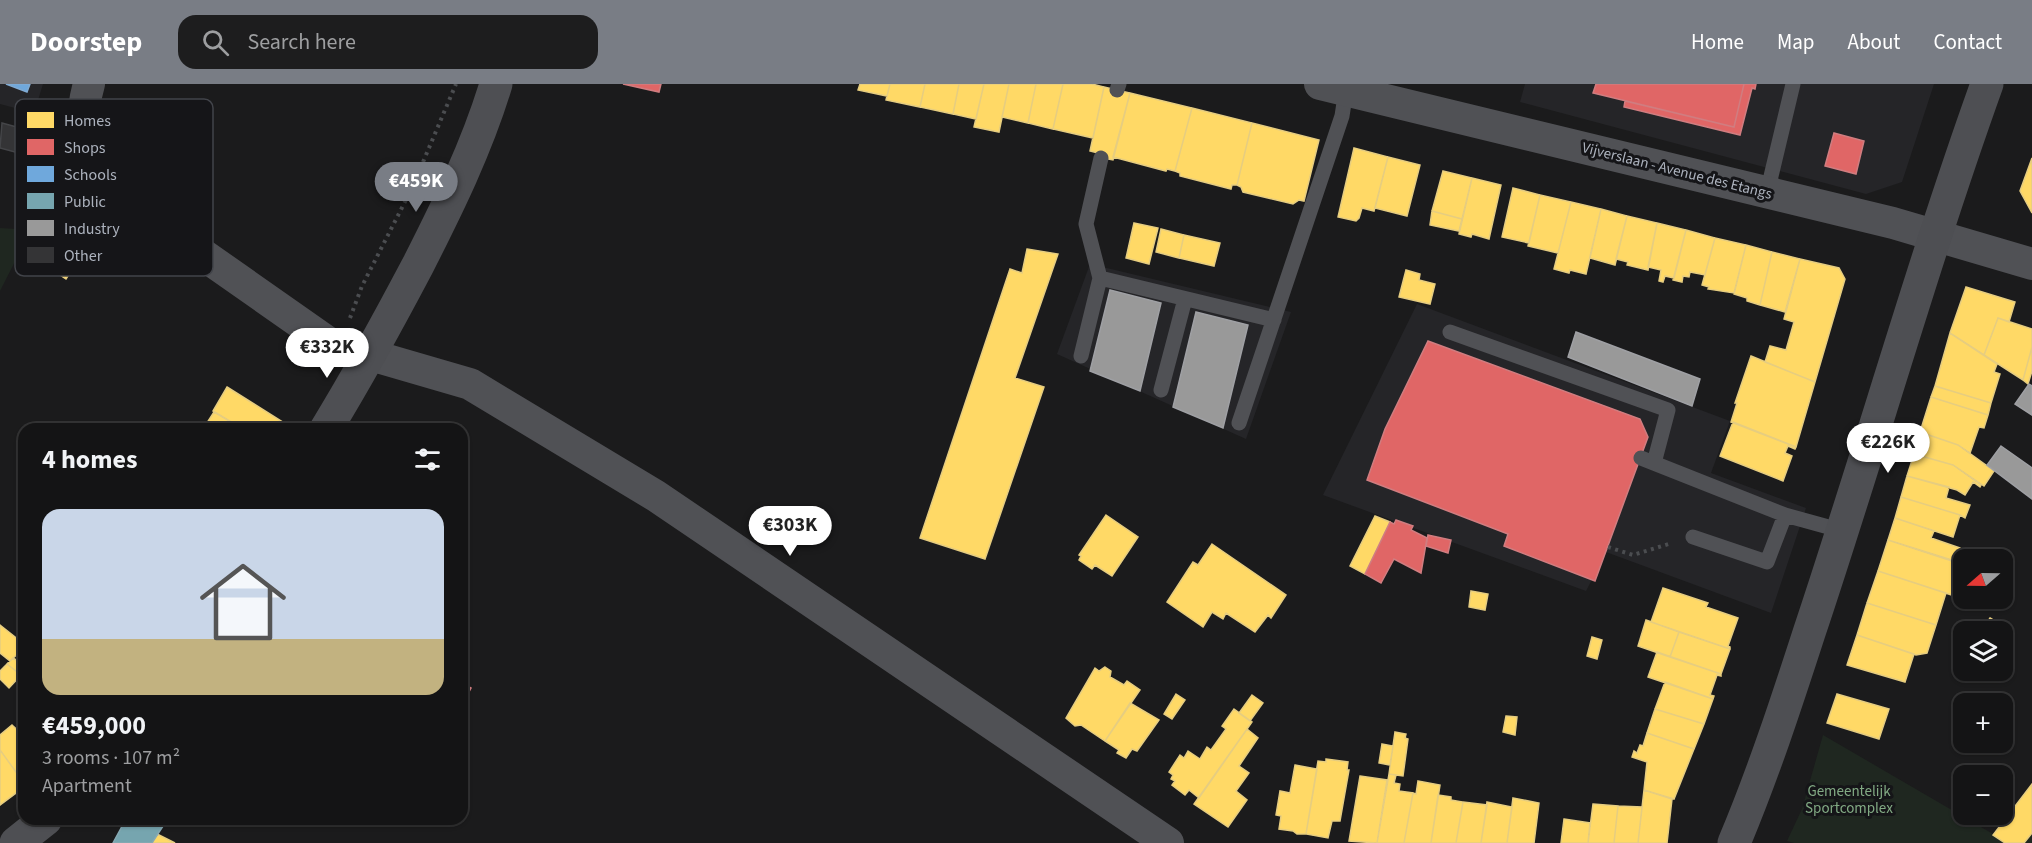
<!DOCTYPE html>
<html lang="en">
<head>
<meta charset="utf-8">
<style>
	:root { --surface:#141415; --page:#1d1d1e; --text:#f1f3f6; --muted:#9d9ea0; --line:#333334; --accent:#797d85 }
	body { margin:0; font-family:"Source Sans 3",sans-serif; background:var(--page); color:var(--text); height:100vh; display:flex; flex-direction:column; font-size:22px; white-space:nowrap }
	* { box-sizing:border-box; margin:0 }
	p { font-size:20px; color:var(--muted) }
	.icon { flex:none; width:33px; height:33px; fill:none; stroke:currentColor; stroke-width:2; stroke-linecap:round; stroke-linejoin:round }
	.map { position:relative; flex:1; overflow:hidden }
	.side { position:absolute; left:18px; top:339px; width:450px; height:402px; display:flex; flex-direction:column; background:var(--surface); border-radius:18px; box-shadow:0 2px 4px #0004,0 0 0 2px var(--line) }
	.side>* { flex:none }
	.needle { width:39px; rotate:250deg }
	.tools { position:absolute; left:1953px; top:465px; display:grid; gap:12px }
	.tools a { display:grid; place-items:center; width:60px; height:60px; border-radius:12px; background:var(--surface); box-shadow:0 2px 4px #0004,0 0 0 2px var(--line); font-size:30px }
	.price { position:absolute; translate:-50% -51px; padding:0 14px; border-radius:21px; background:#fff; color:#222; font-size:20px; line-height:39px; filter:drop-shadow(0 2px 3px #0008) }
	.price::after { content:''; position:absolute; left:50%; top:36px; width:18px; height:14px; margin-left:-9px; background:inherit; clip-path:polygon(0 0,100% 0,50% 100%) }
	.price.on { background:var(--accent); color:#fff }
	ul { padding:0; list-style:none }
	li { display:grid; align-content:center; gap:12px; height:318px; padding:0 24px }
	li span { display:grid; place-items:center; height:186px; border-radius:18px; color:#555 }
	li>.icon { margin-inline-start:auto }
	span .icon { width:108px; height:108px; fill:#fffc; stroke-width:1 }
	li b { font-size:26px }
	h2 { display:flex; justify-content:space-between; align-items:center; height:72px; padding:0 24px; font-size:26px }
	header { display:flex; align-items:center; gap:36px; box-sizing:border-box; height:84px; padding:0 30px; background:var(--accent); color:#fff }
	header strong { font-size:28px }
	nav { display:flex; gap:33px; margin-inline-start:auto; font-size:21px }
	.search { width:420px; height:54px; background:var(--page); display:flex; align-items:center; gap:15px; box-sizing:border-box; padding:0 21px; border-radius:18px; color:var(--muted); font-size:22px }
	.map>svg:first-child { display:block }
</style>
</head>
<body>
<header>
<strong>Doorstep</strong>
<div class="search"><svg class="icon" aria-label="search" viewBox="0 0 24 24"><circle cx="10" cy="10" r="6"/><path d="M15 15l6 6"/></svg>Search here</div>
<nav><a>Home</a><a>Map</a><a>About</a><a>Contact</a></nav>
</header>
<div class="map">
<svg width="2032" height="759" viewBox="0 0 2032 759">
	<rect width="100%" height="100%" fill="#1b1b1c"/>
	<!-- built -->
	<path fill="#252528" d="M0 0H43L34 29 0 20Z
		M1525 0H1934L1902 98 1866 110 1520 18Z
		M1090 180 1291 228 1246 355 1057 270Z
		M1417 220 1730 337 1711 389 1806 424 1771 529 1606 468 1586 507 1323 411Z"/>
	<!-- green -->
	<path fill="#1f2720" d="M0 144 31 146 0 207Z
		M1823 651 1993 750 2032 700V759H1794L1787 757 1802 725Z"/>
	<!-- homes -->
	<path fill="#ffd966" stroke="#e6cd80" stroke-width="1.5" d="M890 0H925L920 23 886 16Z
		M890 0 887 12 858 6 860 0Z
		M925 0H959L953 30 920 23Z
		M959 0H984L976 35 953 30Z
		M984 0H1009L999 48 974 43Z
		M1009 0H1036L1028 39 1002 33Z
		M1036 0H1063L1053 45 1028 39Z
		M1063 0H1092L1104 3 1093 54 1053 45Z
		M1104 3 1130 9 1113 76 1097 73 1098 69 1090 67Z
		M1130 9 1192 24 1175 87 1167 85 1166 87 1113 73Z
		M1192 24 1252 39 1237 101H1232L1231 105 1180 92V89L1175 87Z
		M1252 39 1319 56 1304 117 1299 116 1293 120 1243 108 1241 103 1237 101Z
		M1354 64 1388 73 1374 127 1362 124 1359 134 1356 137 1338 133Z
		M1388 73 1420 81 1407 132 1375 124Z
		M2032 74V129L2020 107Z
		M1443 87 1472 94 1462 135 1432 127Z
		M1472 94 1501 101 1489 155 1472 150 1471 153 1459 150Z
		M1513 104 1540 111 1529 159 1502 153Z
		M1540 111 1571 118 1558 169 1528 162Z
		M1571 118 1601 125 1586 190 1570 186 1569 189 1554 185Z
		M78 124 102 139 66 195 45 181Z
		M1601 125 1627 132 1615 181 1590 174Z
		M1432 127 1462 135 1459 147 1430 141Z
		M1627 132 1657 139 1648 186 1627 181 1628 178 1616 175Z
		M1134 139 1158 144 1149 180 1126 174Z
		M1657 139 1686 146 1674 194 1665 192 1663 198 1659 197 1661 186 1648 183Z
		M1161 145 1184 151 1179 174 1156 168Z
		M1686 146 1715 154 1705 191 1690 188 1689 193 1683 192 1682 198 1673 196Z
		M1184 151 1220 159 1214 182 1179 174Z
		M1715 154 1746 161 1734 209 1708 205 1709 203 1702 201Z
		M1746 161 1772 168 1760 221 1747 217V214L1734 210Z
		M1027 165 1058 170 1015 294 1044 303 985 475 920 454 1010 185 1022 189Z
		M1772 168 1800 175 1785 228 1760 221Z
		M1800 175 1839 184 1845 195 1815 298 1765 278 1770 262 1786 266 1794 238 1784 235Z
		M1406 186 1420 190 1419 196 1435 200 1430 220 1399 213Z
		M1966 203 2015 218 2009 238 1998 234 1984 271 1950 249Z
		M1998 234 2032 245V263L2023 296 1984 271Z
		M1950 249 1997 280 1994 288 2000 290 1991 319 1935 302Z
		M2032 263V287L2028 300 2023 296Z
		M1751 272 1815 298 1796 363 1731 338 1737 319H1735Z
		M1935 302 1991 319 1988 331 1931 313Z
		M227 303 289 342 287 345H243L213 327Z
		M1931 313 1988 331 1984 344 1979 343 1970 369 1958 361 1920 348Z
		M214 328 243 345H203Z
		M1733 338 1796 363 1795 365 1788 362 1785 369 1792 372 1783 397 1720 372Z
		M1920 348 1958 361 1994 387 1984 402 1953 381 1914 370Z
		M1914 370 1953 381 1981 401 1980 403 1973 398 1965 411 1957 406 1907 392Z
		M1907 392 1949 403 1946 414 1970 421 1965 434 1960 431 1901 413Z
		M1901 413 1960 431 1953 453 1895 434Z
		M1106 431 1138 453 1112 492 1095 481 1092 485 1079 476 1081 472 1079 471Z
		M1375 432 1390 438 1365 490 1350 482Z
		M1895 434 1934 447 1931 454 1960 464 1955 477 1888 456Z
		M1888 456 1964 481V510L1961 514 1878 487Z
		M1212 460 1286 511 1271 534 1268 531 1255 548 1226 529 1223 535 1212 528 1203 543 1167 518 1193 478 1198 481Z
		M1878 487 1946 509 1936 541 1867 519Z
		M1663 504 1708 519 1706 523 1738 534 1728 562 1730 563V565L1651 538Z
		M1471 507 1488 510 1485 526 1469 523Z
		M1867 519 1936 541 1927 569 1916 571 1857 551Z
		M1990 534 2011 547 2005 556 2002 554V548H1991L1984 543Z
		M1646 536 1679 548 1670 573 1638 562Z
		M0 541 24 560V564L10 577 0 569Z
		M1679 548 1730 565 1721 590 1670 573Z
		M1857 551 1914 570 1905 598 1847 581Z
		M1592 553 1602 556 1597 575 1587 572Z
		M1657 568 1721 590V592L1717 591 1710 611 1714 612 1713 615 1648 593Z
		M13 574 24 581V598L20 593 21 591 7 580Z
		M7 580 21 591 9 604 0 595V587Z
		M1105 583 1111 587 1110 593 1124 601 1127 597 1140 606 1105 657 1081 641 1075 642 1066 634 1095 584 1099 587Z
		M1665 598 1713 615 1704 640 1655 625Z
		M1176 610 1185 616 1172 635 1164 630Z
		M1837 610 1889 625 1879 655 1827 639Z
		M1252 611 1263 619 1250 637 1239 629Z
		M1130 619 1159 636 1137 667 1132 665 1126 674 1117 669 1119 666 1105 657Z
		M1234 625 1252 638 1199 714 1189 706 1185 711 1172 701 1175 697 1171 695 1173 691 1169 688 1180 671 1184 674 1188 667 1200 675 1207 663 1211 666 1226 645 1222 642Z
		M1655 625 1704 640 1694 665 1647 649Z
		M1506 632 1517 633 1515 651 1503 648Z
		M12 641 24 652V699L0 666V651Z
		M1247 645 1258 654 1239 682 1249 689 1236 707 1247 716 1228 743 1194 720Z
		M1395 648 1406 650 1405 654 1408 655 1403 692 1389 690Z
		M1647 649 1694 665 1674 715 1644 706 1647 678 1632 673 1634 667 1637 669 1640 661 1643 662Z
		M1382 660 1393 662 1390 681 1379 679Z
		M0 666 24 699V703L0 721Z
		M1326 675 1348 678 1347 686H1349L1340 737H1332L1328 754 1306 750 1318 677 1326 678Z
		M1295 681 1317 685 1306 750H1297L1293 747 1279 745 1281 732 1276 731 1280 707 1290 709Z
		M1389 690 1396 691 1394 699 1400 700 1399 707 1413 709 1404 759H1377Z
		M1360 692 1387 696 1377 759 1349 757Z
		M1418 697 1440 701 1431 759H1404L1413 709 1416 710Z
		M2032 700V749L2024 759H2005L1993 751Z
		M1644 706 1672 715 1667 759H1638Z
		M1438 711 1451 713V716L1463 718 1456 759H1431Z
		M1513 714 1539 719 1534 759H1507Z
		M1463 718 1487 721 1481 759H1456Z
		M1487 718 1512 723 1507 759H1481Z
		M1593 720 1618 722 1614 759H1588Z
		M1618 722 1642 723 1638 759H1614Z
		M1564 735 1590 739 1588 759H1561Z
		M157 750 175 759H152Z"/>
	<!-- shops -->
	<path fill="#e06666" stroke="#d07d80" stroke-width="1.5" d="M623 0H661L659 8Z
		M1596 0H1744L1734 43 1593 9Z
		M1744 0H1756L1755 5 1752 4 1740 51 1624 23 1625 17 1734 43Z
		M1834 49 1864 57 1856 90 1825 82Z
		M1428 257 1640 335 1648 353 1595 497 1504 462 1508 450 1367 396 1385 345Z
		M1396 436 1413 442 1411 446 1427 454 1421 489 1394 475 1381 499 1365 490 1390 438 1394 440Z
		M1428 451 1451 456 1448 469 1426 462Z
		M462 599 471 604 462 621Z"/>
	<!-- schools -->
	<path fill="#6fa8dc" stroke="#81abd3" stroke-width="1.5" d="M6 0H30L27 8Z"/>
	<!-- public -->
	<path fill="#76a5af" stroke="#86a9b3" stroke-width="1.5" d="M126 735H157L165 739 152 759H113Z"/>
	<!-- industry -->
	<path fill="#999" stroke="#9fa0a4" stroke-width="1.5" d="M1110 206 1161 219 1140 307 1090 287Z
		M1196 228 1248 241 1223 344 1173 323Z
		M1576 248 1700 295 1692 322 1568 273Z
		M2029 300 2032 302V331L2015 320Z
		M2001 362 2032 384V415L1987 381Z"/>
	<!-- building -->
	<path fill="#343436" stroke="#444548" stroke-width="1.5" d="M2 39 57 54 60 80 0 64Z"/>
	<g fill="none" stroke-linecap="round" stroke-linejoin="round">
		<!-- path -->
		<path stroke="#4b4d50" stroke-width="4" stroke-dasharray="3 4.5" stroke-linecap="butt" d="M350 234 362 202 412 104 456 0
			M1608 463 1633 471 1672 459"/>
		<!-- lane -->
		<path stroke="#505155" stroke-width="15" d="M1117 6 1119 0
			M1767 109 1793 0
			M1100 194 1086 140 1101 74
			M1450 248 1668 326 1654 379
			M1081 272 1100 194 1274 236
			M1161 306 1185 215
			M1239 339 1342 32 1346 6
			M1641 374 1785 431 1843 447
			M1693 453 1767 478 1785 431"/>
		<!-- street -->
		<path stroke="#505155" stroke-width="32" d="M89 0C82 24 79 63 92 85 97 94 108 102 115 109L329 259 470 300 656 412 1168 759
			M1320 0 1893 139 2032 180"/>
		<!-- secondary -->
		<path stroke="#4e4f53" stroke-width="33" d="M326 345C359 291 389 236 418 181 448 122 477 63 496 0
			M16 759 46 735
			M1734 759C1763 690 1786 620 1809 549 1870 367 1922 181 1987 0"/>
	</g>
	<g text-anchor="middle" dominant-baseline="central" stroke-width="6" stroke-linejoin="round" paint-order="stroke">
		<!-- street labels -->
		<g font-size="15" fill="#acb2bd" stroke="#151518">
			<text transform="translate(1677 87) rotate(14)">Vijverslaan - Avenue des Etangs</text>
		</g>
		<!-- park labels -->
		<g font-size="15" fill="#82aa84" stroke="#151518">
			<text x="1849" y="707">Gemeentelijk<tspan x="1849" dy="17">Sportcomplex</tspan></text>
		</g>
	</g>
	<!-- legend -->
	<rect x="15" y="15" width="198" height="177" rx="9" fill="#151518" stroke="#42444a" stroke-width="1.5"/>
	<rect x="27" y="28" width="27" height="16" fill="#ffd966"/>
	<rect x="27" y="55" width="27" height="16" fill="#e06666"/>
	<rect x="27" y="82" width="27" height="16" fill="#6fa8dc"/>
	<rect x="27" y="109" width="27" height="16" fill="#76a5af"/>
	<rect x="27" y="136" width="27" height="16" fill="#999"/>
	<rect x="27" y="163" width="27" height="16" fill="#343436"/>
	<g font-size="16" fill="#acb2bd">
		<text x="64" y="42">Homes</text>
		<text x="64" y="69">Shops</text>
		<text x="64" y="96">Schools</text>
		<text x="64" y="123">Public</text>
		<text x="64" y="150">Industry</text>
		<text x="64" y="177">Other</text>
	</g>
</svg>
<div class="tools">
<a><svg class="needle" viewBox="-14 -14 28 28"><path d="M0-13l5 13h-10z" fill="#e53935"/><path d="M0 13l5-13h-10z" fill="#9d9ea0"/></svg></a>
<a><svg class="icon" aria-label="layers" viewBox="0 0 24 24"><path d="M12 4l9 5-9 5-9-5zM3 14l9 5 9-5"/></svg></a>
<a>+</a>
<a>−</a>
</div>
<b class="price on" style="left:416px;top:129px">€459K</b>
<b class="price" style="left:327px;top:295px">€332K</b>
<b class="price" style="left:1888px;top:390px">€226K</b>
<b class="price" style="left:790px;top:473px">€303K</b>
<section class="side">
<h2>4 homes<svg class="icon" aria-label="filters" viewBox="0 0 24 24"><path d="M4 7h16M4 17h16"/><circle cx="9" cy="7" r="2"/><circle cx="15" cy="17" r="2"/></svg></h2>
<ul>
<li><span style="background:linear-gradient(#c9d6e8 70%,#c2b280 0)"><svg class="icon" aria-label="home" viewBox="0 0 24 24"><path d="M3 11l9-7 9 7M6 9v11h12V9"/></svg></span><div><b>€459,000</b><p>3 rooms · 107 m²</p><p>Apartment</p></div></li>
</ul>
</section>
</div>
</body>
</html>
